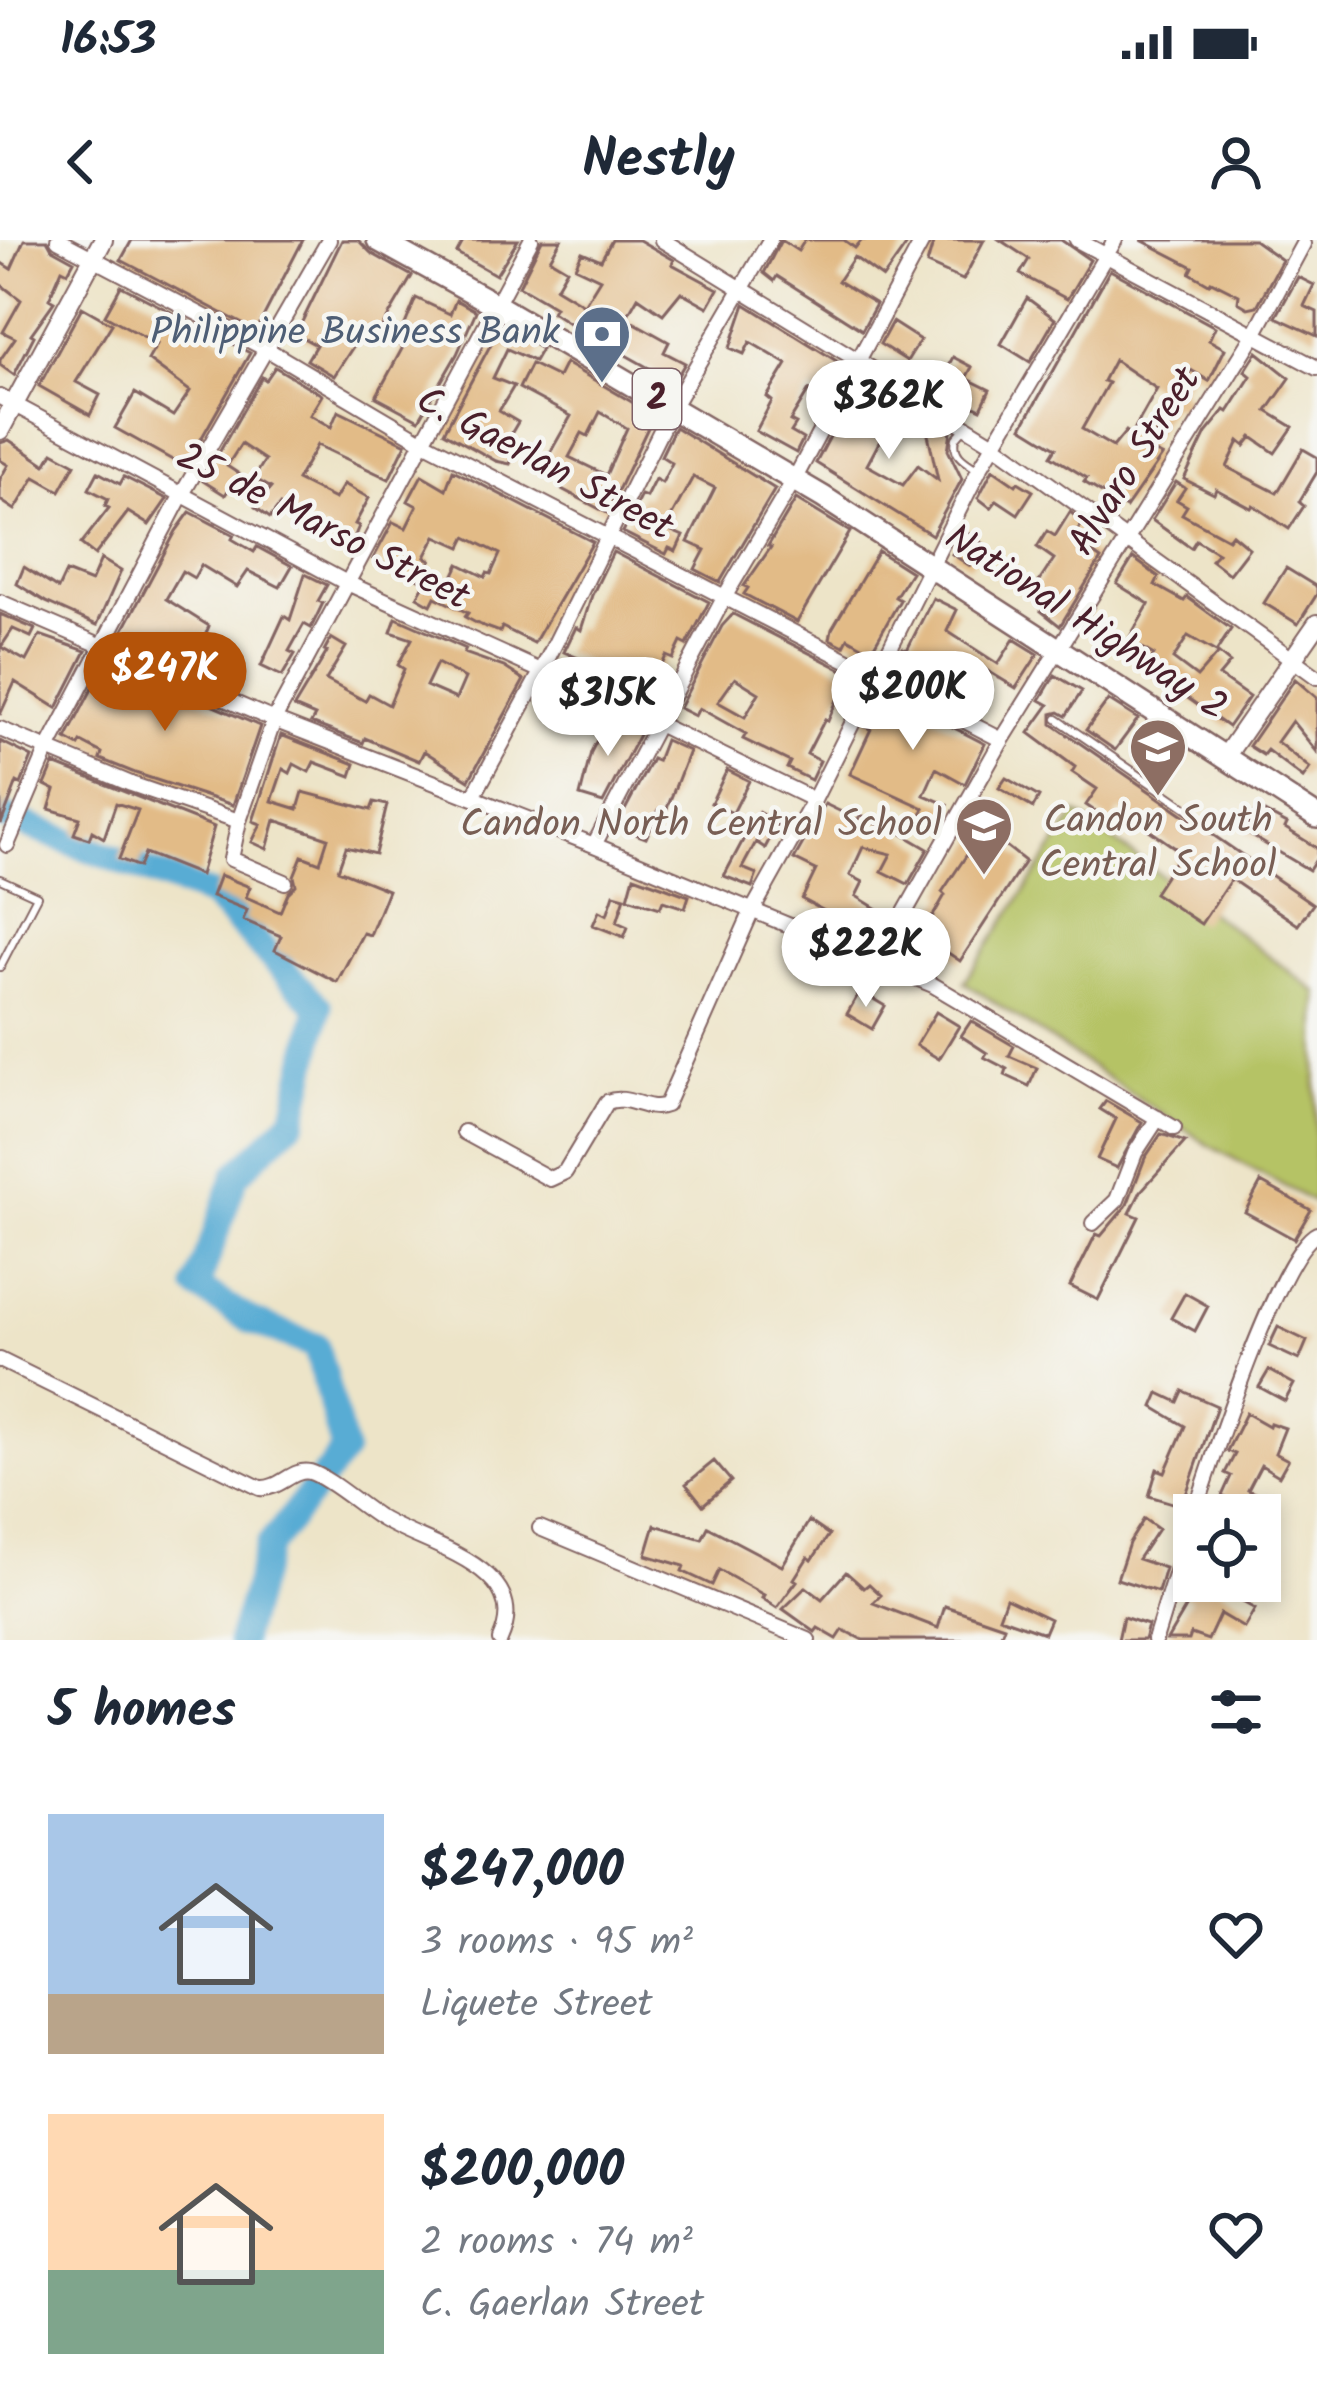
<!DOCTYPE html>
<html lang="en">
<head>
<meta charset="utf-8">
<style>
	:root { --surface:#fff; --page:#f2f2f3; --text:#1f2937; --muted:#747a83; --accent:#b45309 }
	body { margin:0; font-family:Kalam,sans-serif; background:var(--page); color:var(--text); height:100vh; display:flex; flex-direction:column; font-size:45px; white-space:nowrap }
	* { box-sizing:border-box; margin:0 }
	p { font-size:39px; color:var(--muted) }
	.icon { flex:none; width:66px; height:66px; fill:none; stroke:currentColor; stroke-width:2; stroke-linecap:round; stroke-linejoin:round }
	.map { position:relative; height:1400px; overflow:hidden }
	.side { display:flex; flex-direction:column; background:var(--surface); flex:1 }
	.side>* { flex:none }
	.buttons { position:absolute; left:1173px; top:1254px; display:grid; gap:24px }
	.buttons a { display:grid; place-items:center; width:108px; height:108px; border-radius:0px; background:var(--surface); box-shadow:0 6px 18px #0003; font-size:60px }
	.price { position:absolute; translate:-50% -102px; padding:0 27px; border-radius:42px; background:#fff; color:#222; font-size:39px; line-height:78px; filter:drop-shadow(0 3px 6px #0008) }
	.price::after { content:''; position:absolute; left:50%; top:72px; width:36px; height:27px; margin-left:-18px; background:inherit; clip-path:polygon(0 0,100% 0,50% 100%) }
	.price.selected { background:var(--accent); color:#fff }
	ul { padding:0; list-style:none }
	li { display:flex; align-items:center; gap:36px; height:300px; padding:0 48px }
	li span { display:grid; place-items:center; flex:none; width:336px; height:240px; border-radius:0px; color:#555 }
	li>.icon { margin-inline-start:auto }
	span .icon { width:144px; height:144px; fill:#fffc; stroke-width:1 }
	li b { font-size:51px }
	h2 { display:flex; justify-content:space-between; align-items:center; height:144px; padding:0 48px; font-size:51px }
	.status { display:flex; justify-content:space-between; align-items:center; height:84px; padding:0 60px; background:var(--surface); direction:ltr }
	.status svg { height:33px; fill:currentColor }
	header { display:flex; justify-content:space-between; align-items:center; height:156px; padding:0 48px; background:var(--surface); font-size:54px; font-weight:800 }
	.map>svg:first-child { display:block }
</style>
</head>
<body>
<div class="status"><b>16:53</b><svg viewBox="0 0 49 12"><path d="M0 12V9h3v3zM5 12V6h3v6zM10 12V3h3v9zM15 12V0h3v12zM26 1h20v11H26zM47 4h2v5h-2z"/></svg></div>
<header><svg class="icon" aria-label="back" viewBox="0 0 24 24"><path d="M15 5l-7 7 7 7"/></svg>Nestly<svg class="icon" aria-label="person" viewBox="0 0 24 24"><circle cx="12" cy="8" r="4"/><path d="M4 21q1-7 8-7t8 7"/></svg></header>
<div class="map">
<svg width="1317" height="1400" viewBox="0 0 1317 1400">
	<rect width="100%" height="100%" fill="#f6f6f2"/>
	<filter id="ink" filterUnits="userSpaceOnUse"><feTurbulence type="fractalNoise" baseFrequency=".00833" numOctaves="2"/><feDisplacementMap in="SourceGraphic" scale="24" xChannelSelector="R" yChannelSelector="G"/><feConvolveMatrix kernelMatrix="1 2 1 2 8 2 1 2 1" color-interpolation-filters="sRGB"/></filter>
	<filter id="wash" filterUnits="userSpaceOnUse"><feTurbulence type="fractalNoise" baseFrequency=".004" numOctaves="4" result="noise"/><feDisplacementMap in="SourceGraphic" scale="48" xChannelSelector="R" yChannelSelector="G"/><feGaussianBlur stdDeviation="2.7" result="paint"/><feColorMatrix in="noise" values="0 0 0 0 0 0 0 0 0 0 0 0 0 0 0 0 0 1.4 0 .05"/><feComposite in="paint" operator="in"/></filter>
	<g filter="url(#wash)">
		<rect width="100%" height="100%" fill="#ede4c8"/>
		<!-- green -->
		<path fill="#b5c365" stroke="#807148" stroke-width="3" d="M1077 573 1317 752 1315 963 1207 904 964 742Z"/>
		<g fill="none" stroke-linecap="round" stroke-linejoin="round">
			<!-- river -->
			<path stroke="#59acd4" stroke-width="27" d="M0 575 212 656 319 767 294 879 236 935 197 1047 251 1081 316 1106 344 1211 268 1307 240 1400"/>
		</g>
		<g id="blocks">
			<!-- building -->
			<path fill="#e2bb87" fill-rule="evenodd" d="M24 0H47L52 9 74 21 68 32 62 29 49 59 54 62 31 94 34 96 14 135 0 125V120L15 98 3 92 21 60 0 44V22L11 29Z
				M132 0H303L256 91 121 20Z
				M342 0H358L371 13 412 36 371 106 358 99 334 136 307 120 316 105 296 94Z
				M464 0H518L496 35 457 13Z
				M542 0H561L550 19 567 29 556 48 584 65 600 39 575 27 582 12 601 20 612 0H639L674 20 672 24 718 49 708 67 681 52 663 74 638 57 626 78 669 102 664 112 685 123 674 142 572 85 552 72 555 67 519 46Z
				M781 0 798 11 805 0H844L855 8 862 0H910L883 38 854 17 838 41 876 64 862 90 777 36 774 41 764 33Z
				M934 0H984L963 40 927 24Z
				M1000 0H1061L1090 20 1067 59 1020 34 1029 19Z
				M1141 0H1254L1282 20 1257 66 1248 68 1238 62 1239 55 1211 41 1209 44 1190 33 1193 27Z
				M1110 30 1215 87 1209 100 1225 109 1209 141 1191 130 1180 151 1188 156 1181 170 1172 165 1147 209 1162 216 1126 268 1084 242 1087 238 1051 216 1056 208 1022 187ZM1114 120 1157 149 1131 195 1126 191 1113 207 1082 189 1108 143 1103 141Z
				M1298 37 1314 45 1304 66 1317 72V96L1276 77Z
				M121 46 250 113 185 227 115 188 135 153 173 176 190 151 148 120 157 104 105 75Z
				M416 58 450 74 456 60 476 71 457 114 419 180 376 157 403 107 397 104Z
				M1027 58 1055 79 1030 122 1001 104Z
				M745 64 843 125 825 159 809 150 790 181 796 184 791 192 803 199 796 213 756 191 772 161 767 157 787 124 750 102 744 114 730 108Z
				M82 67 112 84 76 142 100 155 90 175 39 146Z
				M892 82 920 100 907 121 880 104Z
				M501 85 541 109 534 121 507 109 493 138 514 146 499 171 518 182 508 199 519 204 510 224 496 221 444 192Z
				M1257 112 1290 138 1267 171 1293 187 1275 213 1252 197 1245 206 1239 201 1227 227 1277 253 1303 209 1317 217V232L1299 262 1304 266 1289 289 1253 265 1251 268 1216 249 1214 254 1184 239 1206 193 1225 170 1228 172 1251 136 1245 131Z
				M953 117 972 127 966 138 990 150 981 169 962 160 965 154 940 141Z
				M565 123 654 175 607 273 560 248 568 231 546 220 571 176 519 148 531 124 558 137ZM600 172 627 188 606 235 569 217 582 193 588 196Z
				M275 127 322 155 310 175 331 187 338 171 406 204 389 239 317 205 297 240 335 259 344 244 369 258 355 284 359 286 351 305 280 265 270 278 255 267 271 248 254 238 265 220 241 204 227 226 239 234 225 255 203 241 262 137 266 140Z
				M862 136 882 149 872 166 892 178 867 225 903 245 918 225 938 240 928 194 936 181 951 191 948 210 962 239 932 295 816 223Z
				M675 187 775 249 720 342 695 329 705 310 688 302 715 248 693 237 665 288 683 296 676 311 669 308 666 314 623 292 641 255 646 257 655 239 662 243 672 223 661 216Z
				M9 200 46 225 53 212 75 224 60 251 35 237 15 270 0 260V239L8 225 0 220V203Z
				M993 229 1016 245 1018 242 1033 251 1018 274 997 260 991 268 978 258Z
				M453 230 593 302 534 403 502 387 500 392 478 384 465 377 468 373 435 357 431 365 417 357 426 342 373 319 393 282 406 288 417 266 408 261 422 235 446 249ZM436 296 461 307 466 297 500 314 491 334 487 333 485 337 459 324 450 343 426 329 431 320 425 317Z
				M98 232 120 244 124 237 167 259 149 285 128 272 95 315 81 304 109 268 105 266 108 259 89 249Z
				M1176 242 1185 248 1177 260 1187 266 1182 274 1228 299 1232 294 1249 308 1229 334 1211 320 1218 313 1196 300 1191 308 1152 280Z
				M796 259 850 292 797 382 744 354 748 348 744 346 771 307 768 306Z
				M190 272 234 295 232 299 254 312 257 307 292 326 280 347 248 331 237 347 201 325 194 338 182 331 166 359 209 386 197 415 211 423 204 437 118 400 176 291Z
				M1070 272 1083 282 1073 299 1101 319 1060 386 1041 371 1044 367 1029 357 1054 319 1037 307 1047 291 1055 296Z
				M966 292 984 304 970 326 952 314Z
				M878 311 911 332 895 357 900 360 871 411 848 398 844 406 830 399 832 389Z
				M613 312 709 362 687 405 681 402 673 419 666 416 651 450 626 439 622 447 605 440 604 443 580 431 585 421 564 412 576 387 581 390 592 355Z
				M1133 318 1159 337 1155 345 1184 361 1187 357 1231 389 1216 412 1188 396 1173 419 1197 437 1218 413 1230 423 1219 436 1249 457 1228 487 1146 428 1154 415 1128 400 1149 364 1117 344Z
				M101 319 121 331 97 385 46 362 17 344 24 327 58 349 66 332 91 342Z
				M1286 328 1317 347V354L1298 384 1264 363Z
				M305 334 327 345 318 361 323 363 311 388 304 384 289 411 295 414 282 436 261 426 284 376 290 380Z
				M933 358 957 370 947 391 998 424 1014 399 1038 414 1016 448 983 428 973 444 946 427 934 448 894 425 903 408 907 410Z
				M0 374 35 389 31 397 13 389 1 407 26 421 40 395 86 411 57 468 15 442 0 475Z
				M733 374 858 438 856 443 850 441 844 455 840 453 828 481 825 479 807 514 820 521 811 540 787 528 790 522 743 499 746 494 699 468 695 476 679 468 722 386ZM735 438 759 453 745 477 718 462Z
				M396 378 466 409 464 413 504 427 524 440 469 540 424 511 419 521 365 498 363 503 311 483 315 476 294 467 327 412 324 411 331 398 346 407 326 440 365 461 369 454 389 465 404 429 398 425 412 399 391 392ZM437 423 465 438 456 459 426 446Z
				M107 420 260 486 233 565 135 533 100 519 102 513 81 502 79 506 66 499Z
				M1055 435 1082 451 1066 476 1059 472 1052 474V484L1313 664 1298 685 1231 639 1201 684 1154 653 1181 612 1120 570 1112 583 1086 565 1097 549 1072 532 1075 527 1029 493 1049 465 1040 460Z
				M1295 439 1317 458V512L1292 481 1277 502 1310 528 1303 538 1267 510 1263 515 1249 506Z
				M881 450 985 504 965 544 936 528 924 555 948 565 939 585 920 577 924 568 850 534 871 489 864 486Z
				M1108 460 1138 479 1115 510 1086 490Z
				M609 476 641 491 603 563 580 556 591 512Z
				M281 495 355 524 351 536 314 522 309 532 294 524 290 533 283 529 272 561 298 569 303 552 371 570 374 562 387 565 375 614 346 607 338 630 388 650 370 695 363 693 337 742 275 710 281 696 243 680 247 670 212 656 220 635 250 647 246 657 280 672 288 653 296 645 294 636 302 616 320 623 328 598 275 580 267 609 252 602 261 584 253 581Z
				M665 500 689 511 666 571 659 569 646 598 616 587 652 519 657 521Z
				M0 501 32 517 21 544 17 542 1 584Z
				M54 524 214 587 200 635 145 613 139 627 119 619 138 570 116 563 104 598 92 591 89 599 74 594 80 578 49 569 55 550 45 545Z
				M727 530 749 541 733 573 711 563Z
				M1006 538 1039 557 1033 568 999 548Z
				M825 564 858 580 860 575 874 580 873 583 892 588 928 609 908 644 882 631 891 614 863 607 850 635 863 642 856 656 882 672 876 683 884 687 877 699 802 659 816 630 794 619Z
				M1257 568 1287 584 1285 588 1317 608V618L1309 630 1245 592Z
				M758 572 778 583 765 608 756 602 742 628 757 634 752 647 724 636Z
				M986 586 1005 599 1002 603 1025 621 960 721 922 695 945 655 942 652Z
				M634 636 689 656 685 668 663 661 660 668 628 658Z
				M614 654 625 657 617 682 628 687 624 697 593 685 599 671 607 675Z
				M860 751 885 766 872 789 847 774Z
				M936 772 959 786 939 819 916 805Z
				M971 781 1014 806 1009 816 1037 828 1029 846 1005 835 1007 829 984 817 987 813 961 796Z
				M1106 861 1142 882 1117 928 1097 919 1116 879 1100 869Z
				M1161 894 1185 902 1141 951 1130 973 1139 977 1098 1060 1070 1046 1096 994 1101 996 1127 965 1145 918Z
				M1261 942 1311 970 1294 999 1245 972Z
				M1185 1053 1208 1066 1195 1091 1171 1078Z
				M1278 1087 1307 1101 1299 1120 1269 1106Z
				M1269 1130 1294 1144 1285 1161 1259 1147Z
				M1183 1151 1217 1166 1182 1266 1149 1256 1157 1229 1165 1232 1185 1186 1153 1167 1159 1153 1178 1162Z
				M1246 1173 1269 1186 1270 1183 1285 1188 1275 1213 1288 1220 1279 1236 1261 1225 1248 1250 1259 1255 1252 1270 1222 1256 1231 1236 1225 1233 1235 1214 1227 1211Z
				M714 1221 731 1241 703 1265 686 1244Z
				M1144 1279 1158 1289 1138 1319 1165 1328 1158 1352 1117 1339 1129 1303Z
				M809 1281 829 1295 812 1320 808 1317 794 1339 797 1341 777 1368 762 1358 764 1355 719 1330 712 1345 682 1331 684 1326 646 1315 655 1285 702 1299 708 1287 782 1326Z
				M1191 1321 1194 1341H1205L1255 1369 1244 1388 1220 1374 1208 1400 1191 1394 1189 1400H1167L1191 1359 1181 1353Z
				M846 1332 864 1348 869 1344 881 1355 873 1363 938 1388 945 1366 1004 1386 999 1400H863L843 1390 837 1399 818 1388 815 1392 783 1369 806 1347 822 1359Z
				M1006 1358 1050 1379 1044 1393 999 1377Z
				M1123 1377 1148 1385 1144 1400H1118Z"/>
		</g>
	</g>
	<g filter="url(#ink)">
		<use href="#blocks" fill-opacity="0" stroke="#836462" stroke-width="3"/>
		<g fill="none" stroke-linecap="round" stroke-linejoin="round">
			<defs>
				<path id="lane" d="M963 190 956 198C952 215 964 221 977 229
					M1057 479 1197 575
					M1158 545 1188 496
					M0 639 37 656 0 727"/>
				<path id="street" d="M58 0 268 110 422 201 1002 500
					M662 0 994 204 1317 437
					M1077 0 1317 128
					M0 157 345 342 660 485 814 560
					M0 362 274 480 594 605 933 745 1174 888
					M0 489 131 544 239 581
					M473 557 541 432 672 168 770 0
					M7 605 47 511 181 256 329 0
					M594 605 725 356 794 240 923 0
					M285 642 231 619 239 581 274 480 531 0
					M877 722 1002 500 1254 95 1303 4
					M464 892 550 939 565 932 607 862C628 853 646 873 666 865L751 673 814 560 979 230 1115 0
					M1093 983 1117 960 1135 913 1158 878
					M0 1120 260 1248C279 1250 293 1228 310 1232 328 1237 363 1268 380 1278 424 1306 534 1326 500 1400
					M540 1288 808 1400
					M1155 1400C1174 1338 1271 1014 1317 994"/>
				<path id="secondary" d="M0 190 103 0
					M1225 517 1317 384"/>
				<path id="primary" d="M378 0 496 65 823 257 1317 577"/>
			</defs>
			<!-- lane casing -->
			<use href="#lane" stroke="#836462" stroke-width="10"/>
			<!-- street casing -->
			<use href="#street" stroke="#836462" stroke-width="18"/>
			<!-- secondary casing -->
			<use href="#secondary" stroke="#836462" stroke-width="22"/>
			<!-- primary casing -->
			<use href="#primary" stroke="#836462" stroke-width="26"/>
			<!-- lane -->
			<use href="#lane" stroke="#fff" stroke-width="6"/>
			<!-- street -->
			<use href="#street" stroke="#fff" stroke-width="14"/>
			<!-- secondary -->
			<use href="#secondary" stroke="#fff" stroke-width="18"/>
			<!-- primary -->
			<use href="#primary" stroke="#fff" stroke-width="21"/>
		</g>
	</g>
	<!-- icons -->
	<defs>
		<symbol id="bank-pin" viewBox="-11 -11 22 30"><path d="M0 17L-7.5 6A9.5 9.5 0 1 1 7.5 6Z" fill="#5c6f8a" stroke="#f6f6f2"/><path d="M-6-4H6V4H-6ZM0-2.3a2.3 2.3 0 1 0 0 4.6a2.3 2.3 0 1 0 0-4.6Z" fill="#fff"/></symbol>
		<symbol id="school-pin" viewBox="-11 -11 22 30"><path d="M0 17L-7.5 6A9.5 9.5 0 1 1 7.5 6Z" fill="#8d6e63" stroke="#f6f6f2"/><path d="M0-5L7-2L0 1L-7-2ZM-4 1L0 2.5L4 1V4Q0 6-4 4Z" fill="#fff"/></symbol>
	</defs>
	<g fill-rule="evenodd">
		<use href="#bank-pin" x="569" y="61" width="66" height="90"/>
		<use href="#school-pin" x="1125" y="474" width="66" height="90"/>
		<use href="#school-pin" x="951" y="553" width="66" height="90"/>
	</g>
	<g text-anchor="middle" dominant-baseline="central" stroke-width="9" stroke-linejoin="round" paint-order="stroke">
		<!-- shield labels -->
		<rect fill="#f6f6f2" stroke="#7e6067" stroke-width="3" x="633" y="129" width="48" height="60" rx="9"/>
		<g font-size="36" font-weight="bold" fill="#4a1f2b">
			<text x="657" y="159">2</text>
		</g>
		<!-- service labels -->
		<g font-size="39" fill="#4e5e75" stroke="#f6f6f2" text-anchor="end">
			<text x="560" y="94">Philippine Business Bank</text>
		</g>
		<!-- street labels -->
		<g font-size="39" fill="#4a1f2b" stroke="#f6f6f2">
			<text transform="translate(1136 222) rotate(-58)">Alvaro Street</text>
			<text transform="translate(544 225) rotate(28)">C. Gaerlan Street</text>
			<text transform="translate(322 288) rotate(27)">25 de Marso Street</text>
			<text transform="translate(1085 384) rotate(33)">National Highway 2</text>
		</g>
		<!-- education labels -->
		<g font-size="39" fill="#785e54" stroke="#f6f6f2">
			<text x="1158" y="582">Candon South<tspan x="1158" dy="45">Central School</tspan></text>
			<text x="942" y="586" text-anchor="end">Candon North Central School</text>
		</g>
	</g>
</svg>
<div class="buttons">
<a><svg class="icon" aria-label="locate" viewBox="0 0 24 24"><circle cx="12" cy="12" r="6"/><path d="M12 2v4M12 18v4M2 12h4M18 12h4"/></svg></a>
</div>
<b class="price" style="left:889px;top:222px">$362K</b>
<b class="price selected" style="left:165px;top:494px">$247K</b>
<b class="price" style="left:913px;top:513px">$200K</b>
<b class="price" style="left:608px;top:519px">$315K</b>
<b class="price" style="left:866px;top:770px">$222K</b>
</div>
<section class="side">
<h2>5 homes<svg class="icon" aria-label="filters" viewBox="0 0 24 24"><path d="M4 7h16M4 17h16"/><circle cx="9" cy="7" r="2"/><circle cx="15" cy="17" r="2"/></svg></h2>
<ul>
<li><span style="background:linear-gradient(#a9c7e8 75%,#b9a48a 0)"><svg class="icon" aria-label="home" viewBox="0 0 24 24"><path d="M3 11l9-7 9 7M6 9v11h12V9"/></svg></span><div><b>$247,000</b><p>3 rooms · 95 m²</p><p>Liquete Street</p></div><svg class="icon" aria-label="heart" viewBox="0 0 24 24"><path d="M12 20l-8-8c-3-5 5-10 8-4 3-6 11-1 8 4z"/></svg></li>
<li><span style="background:linear-gradient(#ffd9b3 65%,#7fa58c 0)"><svg class="icon" aria-label="home" viewBox="0 0 24 24"><path d="M3 11l9-7 9 7M6 9v11h12V9"/></svg></span><div><b>$200,000</b><p>2 rooms · 74 m²</p><p>C. Gaerlan Street</p></div><svg class="icon" aria-label="heart" viewBox="0 0 24 24"><path d="M12 20l-8-8c-3-5 5-10 8-4 3-6 11-1 8 4z"/></svg></li>
</ul>
</section>
</body>
</html>
